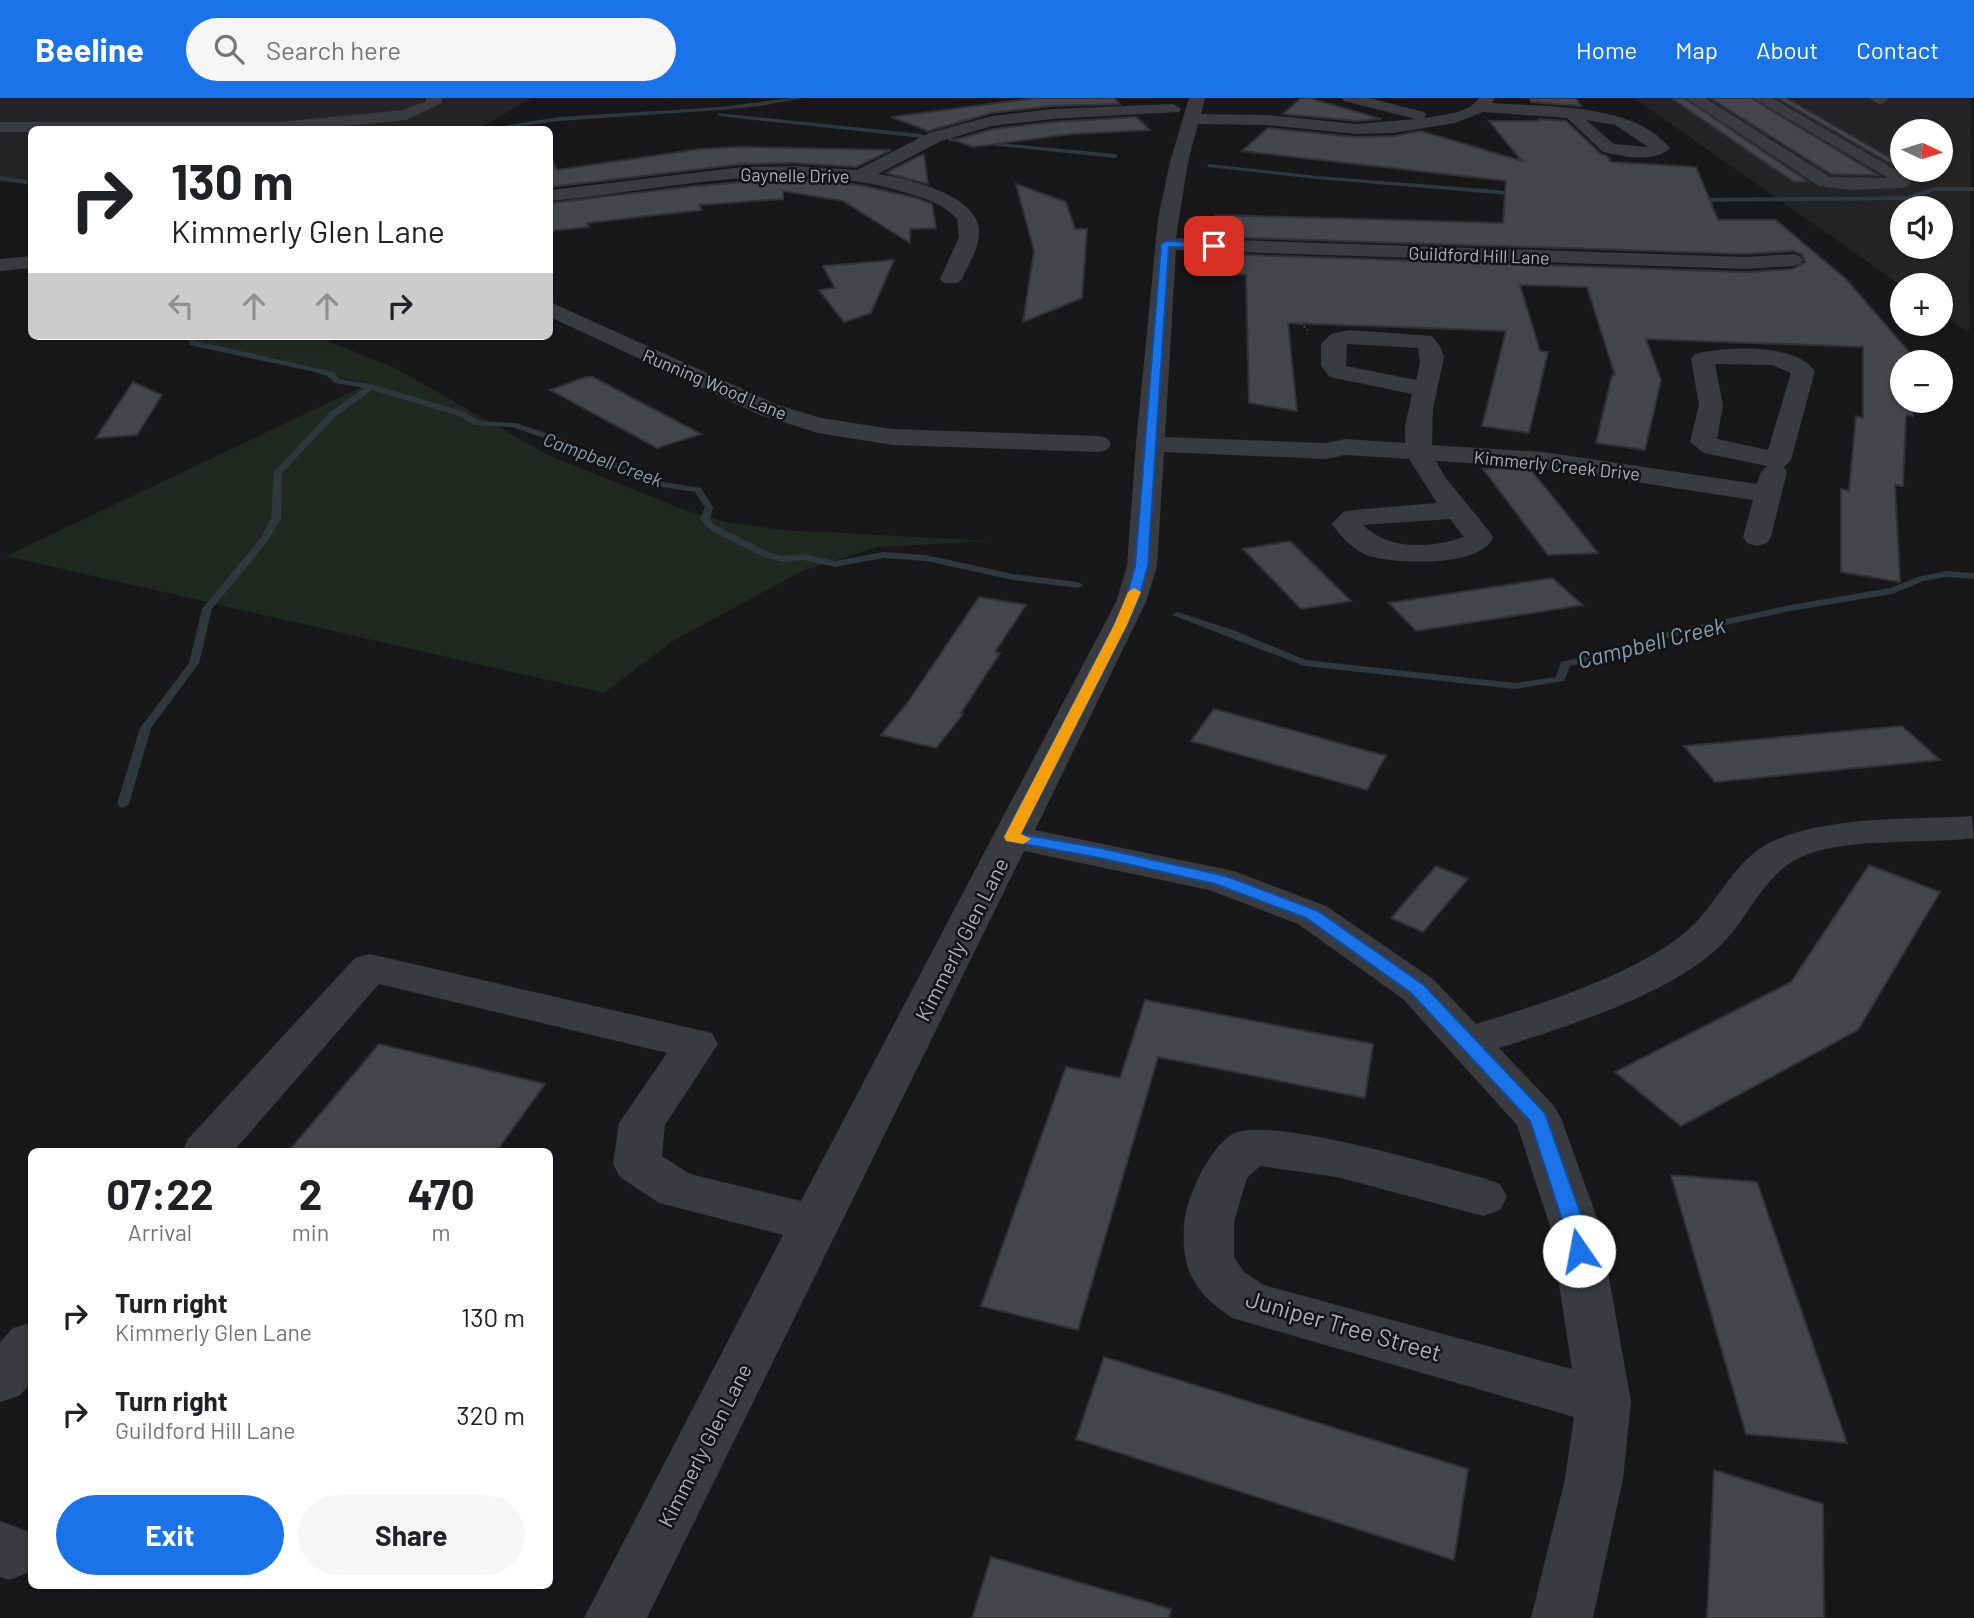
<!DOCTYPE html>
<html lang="en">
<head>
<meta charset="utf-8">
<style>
  :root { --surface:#fff; --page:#f6f6f6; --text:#202124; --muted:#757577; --accent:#1a73e8 }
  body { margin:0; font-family:Barlow,sans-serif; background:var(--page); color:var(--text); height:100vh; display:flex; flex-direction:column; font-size:26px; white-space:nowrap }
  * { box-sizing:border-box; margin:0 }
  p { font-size:23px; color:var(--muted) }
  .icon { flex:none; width:38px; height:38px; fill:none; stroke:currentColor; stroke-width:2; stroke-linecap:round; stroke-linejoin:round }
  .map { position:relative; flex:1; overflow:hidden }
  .sheet { position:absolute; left:28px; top:1050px; width:525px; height:441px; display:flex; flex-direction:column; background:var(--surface); border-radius:10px; box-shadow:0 2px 5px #0004 }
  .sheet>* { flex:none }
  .hud { position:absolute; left:28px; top:28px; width:525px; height:214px; border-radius:10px; box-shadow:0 2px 5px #0004; background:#fff; color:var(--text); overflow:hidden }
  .needle { width:46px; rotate:94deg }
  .buttons { position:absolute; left:1890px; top:21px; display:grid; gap:14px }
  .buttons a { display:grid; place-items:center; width:63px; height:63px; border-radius:50%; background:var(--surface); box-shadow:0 2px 5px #0004; font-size:35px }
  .pin { position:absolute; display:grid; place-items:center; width:60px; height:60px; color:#fff; margin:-30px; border-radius:14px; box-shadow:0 4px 10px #0006 }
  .me { position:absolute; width:77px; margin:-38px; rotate:348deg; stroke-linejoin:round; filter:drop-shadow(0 0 5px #0008) }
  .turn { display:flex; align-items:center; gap:24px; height:147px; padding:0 28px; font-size:32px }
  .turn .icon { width:91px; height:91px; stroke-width:2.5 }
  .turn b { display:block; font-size:49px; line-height:60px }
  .lanes { display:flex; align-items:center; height:66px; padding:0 28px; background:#0003; justify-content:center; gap:35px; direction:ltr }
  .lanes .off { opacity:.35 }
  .eta { display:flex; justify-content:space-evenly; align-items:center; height:119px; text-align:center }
  .eta b { font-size:42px; font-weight:700; line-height:49px }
  .primary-button { display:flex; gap:14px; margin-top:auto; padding:14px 28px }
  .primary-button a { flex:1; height:80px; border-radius:42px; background:var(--accent); color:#fff; font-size:28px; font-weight:700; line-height:80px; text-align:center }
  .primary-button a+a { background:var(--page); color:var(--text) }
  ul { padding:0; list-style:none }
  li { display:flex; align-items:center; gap:21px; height:98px; padding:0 28px }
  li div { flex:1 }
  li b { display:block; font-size:26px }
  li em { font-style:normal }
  header { display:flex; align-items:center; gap:42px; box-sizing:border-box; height:98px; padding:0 35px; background:var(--accent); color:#fff }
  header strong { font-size:33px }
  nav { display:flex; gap:38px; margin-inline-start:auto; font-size:24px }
  .search { width:490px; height:63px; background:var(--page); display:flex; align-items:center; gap:18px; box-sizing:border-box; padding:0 24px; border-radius:38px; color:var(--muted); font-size:26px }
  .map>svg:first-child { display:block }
</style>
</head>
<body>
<header>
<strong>Beeline</strong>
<div class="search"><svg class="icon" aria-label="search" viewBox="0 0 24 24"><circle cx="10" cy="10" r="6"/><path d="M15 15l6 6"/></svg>Search here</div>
<nav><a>Home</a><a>Map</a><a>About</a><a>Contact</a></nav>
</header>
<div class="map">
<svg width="1974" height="1520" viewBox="0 0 1974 1520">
  <rect width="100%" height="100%" fill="#18181a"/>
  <!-- built -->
  <g fill="#242427" fill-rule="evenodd">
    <polygon points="0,0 532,0 478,31 32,32 31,86 0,84"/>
    <path d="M1634 0H1971L1969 235 1941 215V187L1902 188ZM1902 33H1941V72H1902ZM1902 110H1941V149H1902Z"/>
  </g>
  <!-- green -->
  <polygon fill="#202821" points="196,238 316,238 395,270 548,357 684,412 730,425 784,432 990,443 877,449 802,473 673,543 604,595 6,458 368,286 199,245"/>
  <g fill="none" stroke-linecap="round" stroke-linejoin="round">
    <!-- stream -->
    <g fill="#2f383d" fill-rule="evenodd">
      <polygon points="791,0 803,0 761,8 721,12 559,23 492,32 477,32 559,19 721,9"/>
      <polygon points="717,15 922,36 925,38 922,40 719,18"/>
      <polygon points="947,40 1115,56 1118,58 1115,60 949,43"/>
      <polygon points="1209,66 1317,78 1497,92 1524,96 1521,98 1317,81 1207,69"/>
      <polygon points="0,78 32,83 32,87 0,82"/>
      <polygon points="1935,89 1974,89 1974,93 1935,93 1907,102 1693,104 1690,102 1693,100 1907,98"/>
      <polygon points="190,238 198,238 196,243 333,274 340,281 374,287 465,314 479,323 516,325 558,339 642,376 664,384 701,390 713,409 710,422 716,428 772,456 784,458 803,456 835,463 883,454 926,457 1013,476 1078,484 1083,487 1078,490 1013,482 926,463 883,460 835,469 803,462 784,464 766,460 710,432 700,422 705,409 695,394 662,389 636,380 552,343 512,329 474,327 459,318 372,292 335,319 282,375 281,421 267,444 212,511 199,565 151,630 129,706 123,710 119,708 117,706 140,630 189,565 202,511 260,441 271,421 274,374 329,315 364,290 335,285 327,278 315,274 189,247"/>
      <polygon points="1946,473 1974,475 1974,481 1946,479 1924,483 1892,496 1790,513 1666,540 1632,553 1570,568 1564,583 1515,591 1304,568 1172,517 1177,514 1233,532 1306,562 1515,585 1556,579 1561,564 1625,549 1663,535 1790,507 1890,490 1918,479"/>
    </g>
  </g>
  <!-- building -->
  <g fill="#45464a" stroke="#323236" stroke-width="2">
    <polygon points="1036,0 1114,0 1120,6 1052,8 992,15 928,33 891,19"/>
    <polygon points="1301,0 1309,0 1381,21 1356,23 1283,16"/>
    <polygon points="1529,0 1576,0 1581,8 1531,4"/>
    <polygon points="1671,0 1684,0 1807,83 1794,84"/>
    <polygon points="1710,0 1751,0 1878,77 1831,76"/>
    <polygon points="1777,0 1786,0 1902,67 1902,72 1912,72 1902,72"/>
    <polygon points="1136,19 1150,32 1072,36 973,49 954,42 993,31 1052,24"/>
    <polygon points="1538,21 1566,23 1601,56 1607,58 1611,64 1696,69 1718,122 1776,122 1846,181 1910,255 1911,264 1902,264 1902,303 1913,303 1913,318 1906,317 1903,388 1895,387 1900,484 1841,474 1841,391 1849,393 1856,318 1863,320 1863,249 1646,241 1661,282 1645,352 1596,345 1612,277 1615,277 1587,189 1520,187 1540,253 1548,254 1529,335 1482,328 1506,233 1288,225 1297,313 1249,305 1246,177 1218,176 1218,156 1746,174 1793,171 1805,164 1802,156 1793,153 1746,156 1217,139 1216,117 1503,125 1506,83 1242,53 1268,30 1356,39 1394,38 1421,33 1522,63 1489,23 1539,23"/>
    <polygon points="738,49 891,52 856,69 794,65 743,66 550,89 550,58 557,72 700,51"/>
    <polygon points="921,57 924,57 928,86 886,75"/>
    <polygon points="776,81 821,82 865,88 916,100 932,106 936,130 910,131 910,145 843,103 783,93 783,101 699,107 702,112 587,125 589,129 550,133 550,105 686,89"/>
    <polygon points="1016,86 1066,104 1075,131 1087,131 1082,200 1023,224 1034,153"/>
    <polygon points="894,162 871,215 844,224 819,192 835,190 823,168"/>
    <polygon points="586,279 593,279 701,336 657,350 550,292"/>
    <polygon points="133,284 162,297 137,337 96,340"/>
    <polygon points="1499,370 1531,372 1598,455 1548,457 1483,371"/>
    <polygon points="1290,443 1351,503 1301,511 1243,451"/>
    <polygon points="1552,480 1583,507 1416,533 1389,505"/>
    <polygon points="979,499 1026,507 995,554 1000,555 961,615 963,616 936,650 881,637 908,604"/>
    <polygon points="1214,611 1306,636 1386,658 1367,692 1191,643"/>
    <polygon points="1902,628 1940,662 1715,684 1684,648"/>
    <polygon points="1869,767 1940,794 1858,932 1681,1028 1615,974 1791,884"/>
    <polygon points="1436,768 1468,781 1423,834 1391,820"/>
    <polygon points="1145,902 1373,946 1365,1000 1158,959 1078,1232 981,1208 1066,969 1120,980"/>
    <polygon points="379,946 545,986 496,1054 288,1054"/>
    <polygon points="1671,1077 1757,1084 1847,1345 1746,1336"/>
    <polygon points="1104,1259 1468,1371 1454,1462 1076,1341"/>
    <polygon points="1714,1372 1823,1406 1824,1520 1707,1520"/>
    <polygon points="991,1459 1171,1511 1169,1520 972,1520"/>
  </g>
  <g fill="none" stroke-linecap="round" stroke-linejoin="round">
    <!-- path -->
    <polyline stroke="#3f4246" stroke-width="2.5" stroke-dasharray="2 2.5" stroke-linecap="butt" points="1297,222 1308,232"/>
    <!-- minor -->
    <g fill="#393b3f" fill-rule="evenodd">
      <polygon points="426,0 442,0 442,5 406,22 306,32 32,32 32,34 0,34 0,24 280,24 403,12 426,3"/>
      <path d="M1189 0H1205L1201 16 1268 17 1356 26 1416 21 1344 3 1342 0H1369L1424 14 1426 17 1424 20C1441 17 1469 16 1479 0H1495L1492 5C1545 9 1633 4 1670 50 1654 66 1622 58 1603 54L1567 20 1483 14 1455 25 1394 35 1356 36 1268 27 1198 26 1188 64 1176 140 1746 159 1793 156 1800 158 1803 162 1800 166 1793 168 1746 171 1176 152 1165 339 1326 345 1345 341 1405 345V328L1412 296 1330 279 1321 268V246L1331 236 1349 232 1432 238 1440 248 1444 259 1433 311 1432 347 1544 354 1757 386 1761 374 1767 368 1704 355 1690 344 1699 307 1691 261 1695 256C1725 249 1795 244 1815 273L1791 362 1784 369 1787 374 1771 439 1767 445 1757 448 1747 445 1743 439 1753 402 1544 370 1436 363 1445 379 1489 433 1493 439C1483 470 1390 467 1364 456 1351 449 1340 438 1332 426L1343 414 1353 412 1437 405 1409 361 1345 357 1326 361 1164 354 1157 468 1146 504 1035 732 1234 773 1326 808 1433 881 1476 926C1541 906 1638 876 1689 831 1718 805 1735 760 1773 743 1833 717 1908 722 1972 718L1974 740C1922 747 1846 738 1799 760 1762 778 1747 824 1717 851 1665 898 1566 929 1499 950L1554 1008 1561 1020 1600 1128 1631 1304 1623 1381 1593 1520H1531L1565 1381 1574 1319 1232 1220C1195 1195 1181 1173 1184 1127 1186 1100 1209 1049 1233 1036 1269 1017 1438 1068 1483 1080L1500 1086 1507 1099 1500 1112 1483 1118 1337 1079 1260 1068 1247 1080 1234 1124V1159L1244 1174 1264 1187 1572 1271 1550 1128 1517 1027 1403 901 1298 826 1209 792 1024 753 647 1520H584L783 1137 659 1105 620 1079 613 1066 619 1025 667 955 379 886 233 1054H182L188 1041 355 860 370 856 712 935 718 946 665 1027 662 1058 690 1076 801 1103 1116 504 1127 468 1136 346 1158 121 1170 64ZM1586 22 1615 27 1648 49 1614 46ZM1347 246 1418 250 1420 265 1416 282 1346 268ZM1715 266 1772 267 1791 275 1768 352 1717 341 1723 307ZM1450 421 1464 439C1431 450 1389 453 1363 427Z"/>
      <polygon points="1686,0 1705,0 1830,79 1888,80 1753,0 1772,0 1913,82 1906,89 1900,90 1851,92 1819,88"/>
      <polygon points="1869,0 1886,0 1888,2 1880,7"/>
      <path d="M1173 6 1181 11 1179 14 1052 21 992 28 941 43 878 76C906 80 981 97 979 135 979 151 968 167 962 181L958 185H944L940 181 959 139 957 121C944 107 928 101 910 96 793 58 669 92 550 103V92L743 69 794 68 857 72 929 35 992 18 1052 11Z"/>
      <polygon points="32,158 32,170 0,173 0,161"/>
      <polygon points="550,204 778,307 821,320 892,331 1098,338 1107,340 1111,346 1107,352 1098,354 892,347 818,335 760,317 550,219"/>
      <polygon points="32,1224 32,1284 19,1298 0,1304 0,1244 13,1230"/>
      <polygon points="0,1423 30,1434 32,1438 30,1474 9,1482 0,1479"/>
    </g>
  </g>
  <!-- route -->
  <polygon fill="#1a73e8" stroke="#114b97" stroke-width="2" points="1166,143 1214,145 1218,148 1214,150 1169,149 1148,468 1138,504 1127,527 1021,736 1100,750 1226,778 1318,813 1424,887 1545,1015 1585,1128 1589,1153 1586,1159 1579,1161 1571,1159 1564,1128 1530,1023 1411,895 1306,820 1215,786 1100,760 1012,744 1004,739 1114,527 1125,504 1135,468 1161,146"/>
  <!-- slow -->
  <polygon fill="#f59e0b" points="1134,490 1141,494 1127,527 1021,736 1031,741 1023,746 1006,743 1004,739 1114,527 1128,494"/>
  <g text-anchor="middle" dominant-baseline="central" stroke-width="5" stroke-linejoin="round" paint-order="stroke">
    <!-- far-street labels -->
    <g font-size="18" fill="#abb0b9" stroke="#131315">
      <text transform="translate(795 77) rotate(1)">Gaynelle Drive</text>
      <text transform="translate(1479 157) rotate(2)">Guildford Hill Lane</text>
      <text transform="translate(715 286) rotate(23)">Running Wood Lane</text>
      <text transform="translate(1557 367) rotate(6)">Kimmerly Creek Drive</text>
    </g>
    <!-- far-water labels -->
    <g font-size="19" font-style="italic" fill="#859fb1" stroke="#131315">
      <text transform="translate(603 361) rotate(20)">Campbell Creek</text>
    </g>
    <!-- street labels -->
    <g font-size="21" fill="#abb0b9" stroke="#131315">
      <text transform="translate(961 841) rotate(-63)">Kimmerly Glen Lane</text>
      <text transform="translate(704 1347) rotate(-63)">Kimmerly Glen Lane</text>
    </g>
    <!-- water labels -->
    <g font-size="23" font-style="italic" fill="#859fb1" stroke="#131315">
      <text transform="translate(1651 544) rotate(-14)">Campbell Creek</text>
    </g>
    <!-- near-street labels -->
    <g font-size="24" fill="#abb0b9" stroke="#131315">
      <text transform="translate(1344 1227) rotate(16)">Juniper Tree Street</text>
    </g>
  </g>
</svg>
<div class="buttons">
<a><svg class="needle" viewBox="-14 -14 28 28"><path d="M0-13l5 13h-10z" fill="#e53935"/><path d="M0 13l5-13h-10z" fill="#757577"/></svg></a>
<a><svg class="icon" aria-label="sound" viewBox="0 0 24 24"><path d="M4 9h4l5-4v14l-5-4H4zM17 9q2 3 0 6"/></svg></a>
<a>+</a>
<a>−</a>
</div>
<div class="pin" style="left:1214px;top:148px;background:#d93025"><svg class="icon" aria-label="arrive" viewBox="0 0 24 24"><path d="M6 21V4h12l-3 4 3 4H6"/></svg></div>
<svg class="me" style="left:1579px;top:1153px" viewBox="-20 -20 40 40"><circle r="19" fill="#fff"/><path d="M0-13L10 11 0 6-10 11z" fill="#1a73e8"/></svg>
<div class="hud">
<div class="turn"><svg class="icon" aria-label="right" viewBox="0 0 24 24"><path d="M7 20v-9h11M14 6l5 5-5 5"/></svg><div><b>130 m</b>Kimmerly Glen Lane</div></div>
<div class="lanes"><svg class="icon off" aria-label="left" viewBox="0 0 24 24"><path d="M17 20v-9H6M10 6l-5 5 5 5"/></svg><svg class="icon off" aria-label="ahead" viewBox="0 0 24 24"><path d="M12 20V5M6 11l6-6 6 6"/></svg><svg class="icon off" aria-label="ahead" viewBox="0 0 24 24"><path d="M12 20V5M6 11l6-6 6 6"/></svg><svg class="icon" aria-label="right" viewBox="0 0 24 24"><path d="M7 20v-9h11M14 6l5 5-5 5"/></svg></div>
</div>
<section class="sheet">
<div class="eta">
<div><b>07:22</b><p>Arrival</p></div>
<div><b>2</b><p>min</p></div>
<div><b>470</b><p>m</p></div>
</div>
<ul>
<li><svg class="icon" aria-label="right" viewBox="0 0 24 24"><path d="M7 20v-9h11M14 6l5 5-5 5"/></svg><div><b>Turn right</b><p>Kimmerly Glen Lane</p></div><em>130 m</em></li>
<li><svg class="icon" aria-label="right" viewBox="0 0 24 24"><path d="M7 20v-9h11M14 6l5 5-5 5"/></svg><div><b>Turn right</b><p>Guildford Hill Lane</p></div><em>320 m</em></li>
</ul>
<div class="primary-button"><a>Exit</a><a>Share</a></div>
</section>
</div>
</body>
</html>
